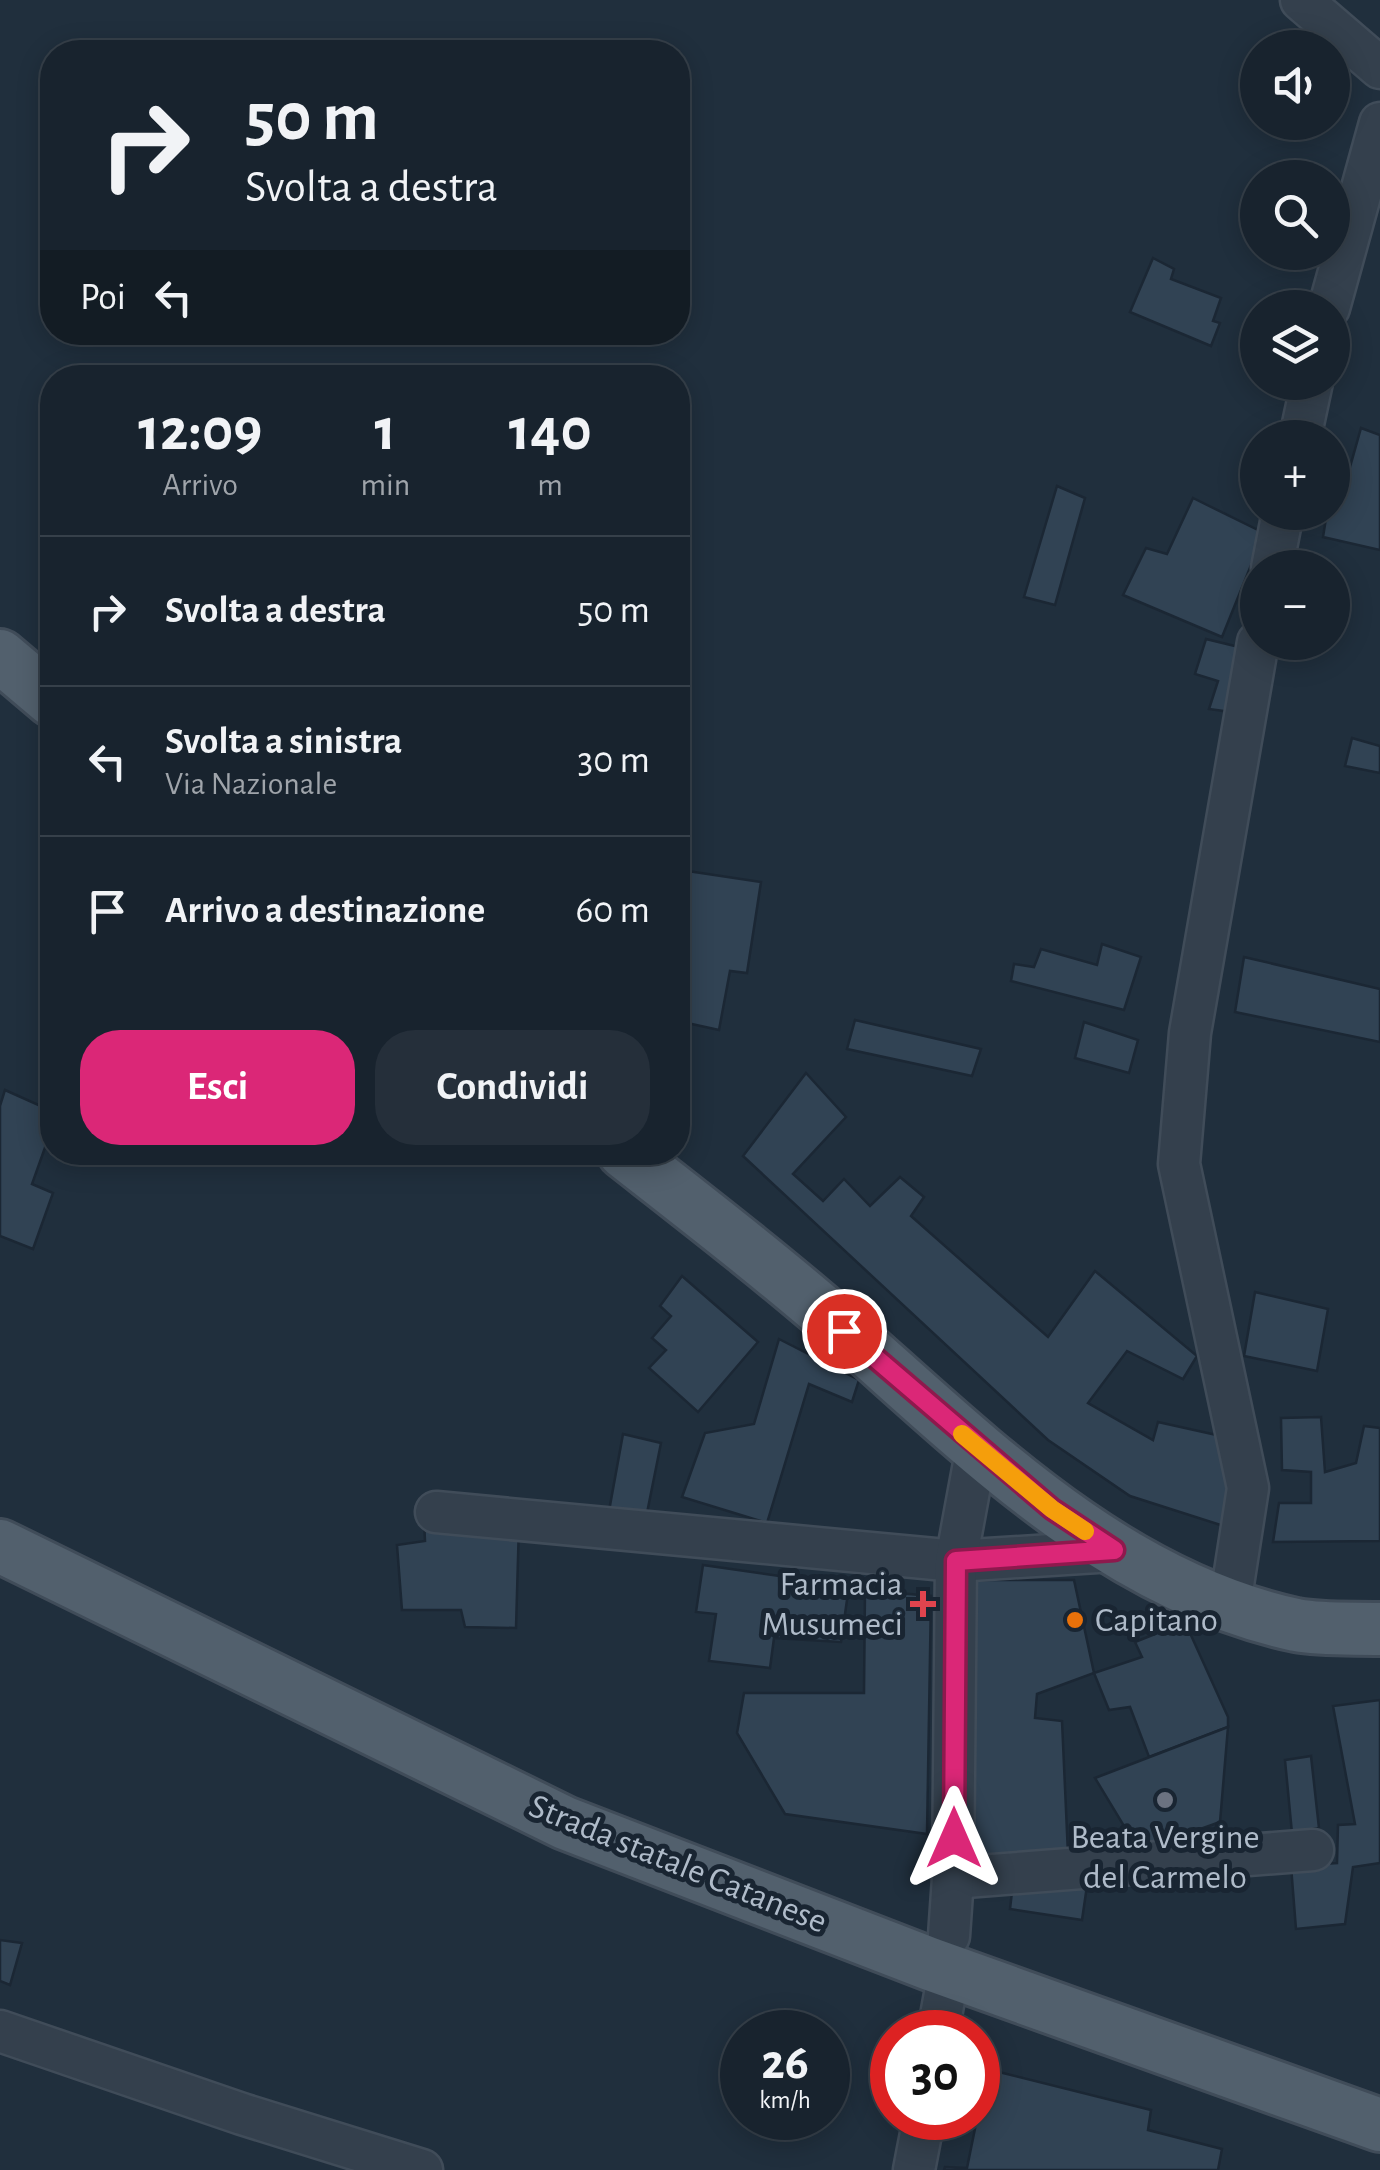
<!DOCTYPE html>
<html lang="it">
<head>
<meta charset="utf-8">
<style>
  :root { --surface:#18232e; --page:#252f3a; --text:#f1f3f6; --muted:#9fa4aa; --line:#36404a; --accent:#db2777 }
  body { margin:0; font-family:"Alegreya Sans",sans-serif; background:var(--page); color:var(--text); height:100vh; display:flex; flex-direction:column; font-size:38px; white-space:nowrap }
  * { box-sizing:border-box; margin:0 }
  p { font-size:32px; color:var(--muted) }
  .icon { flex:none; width:55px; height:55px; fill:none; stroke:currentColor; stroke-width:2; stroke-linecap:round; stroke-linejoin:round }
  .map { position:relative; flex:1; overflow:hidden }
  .side { position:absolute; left:40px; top:365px; width:650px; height:800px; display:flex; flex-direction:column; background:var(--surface); border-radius:40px; box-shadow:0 5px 25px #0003,0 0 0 2px var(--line) }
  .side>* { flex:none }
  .guide { position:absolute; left:40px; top:40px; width:650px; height:305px; border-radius:40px; box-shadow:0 5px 25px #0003,0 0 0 2px var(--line); background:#18232e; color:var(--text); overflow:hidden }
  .controls { position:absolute; left:1240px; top:30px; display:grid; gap:20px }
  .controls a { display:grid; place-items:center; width:110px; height:110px; border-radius:50%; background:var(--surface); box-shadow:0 5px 25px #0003,0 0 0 2px var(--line); font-size:50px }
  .speed { position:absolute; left:720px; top:2010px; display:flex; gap:20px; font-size:50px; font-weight:700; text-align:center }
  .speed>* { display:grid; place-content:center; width:130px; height:130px; border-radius:50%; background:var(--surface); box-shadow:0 5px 25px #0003,0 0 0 2px var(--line); line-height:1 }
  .speed small { font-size:25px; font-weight:400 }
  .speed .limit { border:15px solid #d22; background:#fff; color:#111 }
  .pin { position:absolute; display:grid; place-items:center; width:85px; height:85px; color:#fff; margin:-42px; border:5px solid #fff; border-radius:50%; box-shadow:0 2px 10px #0007 }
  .me { position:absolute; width:110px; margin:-55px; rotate:0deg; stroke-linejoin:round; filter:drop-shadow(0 0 8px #0008) }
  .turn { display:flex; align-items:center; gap:35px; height:210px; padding:0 40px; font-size:45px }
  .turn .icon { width:130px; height:130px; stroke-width:2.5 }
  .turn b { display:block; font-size:70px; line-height:85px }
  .then { display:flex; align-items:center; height:95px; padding:0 40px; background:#0003; gap:20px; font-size:38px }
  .eta { display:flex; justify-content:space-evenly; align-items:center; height:170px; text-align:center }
  .eta b { font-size:60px; font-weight:700; line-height:70px }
  .action { display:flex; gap:20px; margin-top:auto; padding:20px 40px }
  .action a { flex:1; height:115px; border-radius:40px; background:var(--accent); color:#fff; font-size:40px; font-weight:700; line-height:115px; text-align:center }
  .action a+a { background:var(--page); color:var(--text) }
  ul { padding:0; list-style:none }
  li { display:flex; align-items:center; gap:30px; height:150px; padding:0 40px; border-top:2px solid var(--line) }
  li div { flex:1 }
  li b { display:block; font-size:38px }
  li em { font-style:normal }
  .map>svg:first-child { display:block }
</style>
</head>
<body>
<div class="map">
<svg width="1380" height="2170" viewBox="0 0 1380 2170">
  <rect width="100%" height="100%" fill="#202f3d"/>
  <!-- building -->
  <g fill="#314354" stroke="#1b2734" stroke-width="2.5">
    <polygon points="1153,258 1174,269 1171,279 1221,298 1213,321 1220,323 1211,346 1130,312"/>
    <polygon points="1361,428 1380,435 1380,550 1323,537 1327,512 1332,512 1332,505 1339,506"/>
    <polygon points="1057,486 1085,498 1055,605 1024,597"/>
    <polygon points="1193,498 1264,533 1222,637 1123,595 1146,548 1167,554"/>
    <polygon points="1206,639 1243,648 1231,712 1209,709 1218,681 1195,674"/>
    <polygon points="1352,738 1380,746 1380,773 1345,766"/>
    <polygon points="681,870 761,882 747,973 730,971 719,1030 678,1021 678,893"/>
    <polygon points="1102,944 1141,957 1124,1010 1011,981 1014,964 1034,967 1041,949 1097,965"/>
    <polygon points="1244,957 1380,989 1380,1042 1235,1012"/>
    <polygon points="855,1020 981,1049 972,1076 847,1049"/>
    <polygon points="1084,1022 1138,1040 1129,1073 1075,1058"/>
    <polygon points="806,1073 846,1117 793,1174 823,1201 844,1179 870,1206 900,1177 924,1197 911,1216 1048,1337 1095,1271 1197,1356 1183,1379 1127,1351 1088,1403 1153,1440 1158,1422 1230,1438 1230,1528 1130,1496 1048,1440 743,1156"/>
    <polygon points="5,1090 52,1111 52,1128 32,1184 53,1193 33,1249 0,1236 0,1106"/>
    <polygon points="682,1276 758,1342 698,1412 649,1368 666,1350 652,1338 671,1316 660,1306"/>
    <polygon points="1255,1292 1328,1309 1317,1371 1244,1356"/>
    <polygon points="779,1339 859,1380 852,1402 809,1384 767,1523 682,1497 705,1433 754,1424"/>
    <polygon points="1321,1417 1325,1472 1356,1463 1364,1426 1380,1428 1380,1541 1273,1542 1279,1503 1311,1503 1311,1472 1282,1470 1281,1418"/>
    <polygon points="623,1434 661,1443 646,1518 609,1511"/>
    <polygon points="424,1519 519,1524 516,1628 465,1627 461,1610 402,1610 397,1545 425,1541"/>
    <polygon points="703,1565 849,1586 841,1642 774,1638 770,1668 709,1661 716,1614 696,1612"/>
    <polygon points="970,1580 1074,1580 1094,1673 1037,1694 1035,1718 1062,1721 1068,1854 970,1857"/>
    <polygon points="865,1590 931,1596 927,1834 785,1814 737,1733 744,1693 864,1693"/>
    <polygon points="1185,1622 1228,1717 1228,1727 1149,1757 1130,1707 1109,1710 1094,1673 1142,1657 1135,1642"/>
    <polygon points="1380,1700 1380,1863 1353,1867 1345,1924 1296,1929 1291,1866 1337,1863 1338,1825 1355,1824 1333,1706"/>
    <polygon points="1228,1727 1220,1822 1139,1851 1095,1778"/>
    <polygon points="1311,1756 1319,1828 1292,1833 1285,1760"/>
    <polygon points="1088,1879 1082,1920 1010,1909 1013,1883"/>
    <polygon points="0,1940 22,1943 10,1985 0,1981"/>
    <polygon points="999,2072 1151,2110 1148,2130 1222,2149 1218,2170 944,2170 945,2167 967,2168 980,2104 991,2105"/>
  </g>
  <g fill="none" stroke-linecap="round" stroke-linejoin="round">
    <!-- minor casing -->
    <g stroke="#404c59" stroke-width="45">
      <g id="minor">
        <polyline points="1301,0 1380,68"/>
        <polyline points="1329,308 1380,123"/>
        <polyline points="1300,438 1312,382"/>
        <polyline points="1272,568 1283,512"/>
        <polyline points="436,1512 956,1561 1113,1551"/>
        <polyline points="1230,1604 1248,1488 1179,1164 1190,1033 1258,642"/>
        <polyline points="953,1878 1313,1850"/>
        <polyline points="949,1936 953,1878 956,1561 977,1447"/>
        <polyline points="0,2031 242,2114 422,2170"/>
        <polyline points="938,2032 945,1994"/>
        <polyline points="914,2170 924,2118"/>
      </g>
    </g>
    <!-- major casing -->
    <g stroke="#404c59" stroke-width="58">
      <g id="major">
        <polyline points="0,656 52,700"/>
        <path d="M624 1152C698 1210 772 1267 843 1329 978 1448 1114 1586 1296 1625 1323 1630 1353 1628 1380 1629"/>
        <polyline points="0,1546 565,1823 930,1964 1380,2125"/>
      </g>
    </g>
    <!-- minor -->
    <use href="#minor" stroke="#34404d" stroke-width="40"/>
    <!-- major -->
    <use href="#major" stroke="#52606d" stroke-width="52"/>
  </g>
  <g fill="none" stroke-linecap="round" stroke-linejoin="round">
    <!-- route casing -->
    <g stroke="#8e194d" stroke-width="25">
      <polyline id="route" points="844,1331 1052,1509 1114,1550 956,1561 954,1838"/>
    </g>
    <!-- route -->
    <use href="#route" stroke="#db2777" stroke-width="18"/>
    <!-- slow -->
    <polyline stroke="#f59e0b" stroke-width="18" points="962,1434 1052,1509 1085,1531"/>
  </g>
  <!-- markers -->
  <path fill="#e0444e" stroke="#192532" stroke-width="4" d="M918 1589h10v10h10v10h-10v10h-10v-10h-10v-10h10z"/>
  <circle fill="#e8710a" stroke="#192532" stroke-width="4" cx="1075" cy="1620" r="10"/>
  <circle fill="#6b7280" stroke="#192532" stroke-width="4" cx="1165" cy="1800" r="10"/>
  <g text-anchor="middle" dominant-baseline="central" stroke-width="10" stroke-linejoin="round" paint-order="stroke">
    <!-- poi labels -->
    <g font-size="35" fill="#afbbc9" stroke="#192532" text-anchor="end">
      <text x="903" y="1584">Farmacia<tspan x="903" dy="40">Musumeci</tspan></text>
      <text x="1095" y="1620" text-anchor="start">Capitano</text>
      <text x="1165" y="1837" text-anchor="middle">Beata Vergine<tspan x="1165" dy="40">del Carmelo</tspan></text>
    </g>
    <!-- street labels -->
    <g font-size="35" fill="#afbbc9" stroke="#192532">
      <text transform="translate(678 1864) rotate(22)">Strada statale Catanese</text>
    </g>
  </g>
</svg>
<div class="controls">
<a><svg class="icon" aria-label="sound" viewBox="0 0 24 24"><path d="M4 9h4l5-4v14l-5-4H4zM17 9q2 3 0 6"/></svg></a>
<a><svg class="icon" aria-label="search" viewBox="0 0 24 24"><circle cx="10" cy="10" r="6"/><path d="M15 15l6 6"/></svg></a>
<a><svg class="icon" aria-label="layers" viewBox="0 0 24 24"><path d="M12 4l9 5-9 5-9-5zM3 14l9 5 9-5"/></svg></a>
<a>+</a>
<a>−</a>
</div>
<div class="speed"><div>26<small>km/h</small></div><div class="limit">30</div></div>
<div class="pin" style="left:844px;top:1331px;background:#d93025"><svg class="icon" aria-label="arrive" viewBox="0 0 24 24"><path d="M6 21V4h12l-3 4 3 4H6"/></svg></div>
<svg class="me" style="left:954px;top:1838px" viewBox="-20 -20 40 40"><path d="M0-17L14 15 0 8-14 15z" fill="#db2777" stroke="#fff" stroke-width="4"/></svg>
<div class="guide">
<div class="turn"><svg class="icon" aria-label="right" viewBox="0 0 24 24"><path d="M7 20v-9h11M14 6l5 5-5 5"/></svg><div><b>50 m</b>Svolta a destra</div></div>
<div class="then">Poi<svg class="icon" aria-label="left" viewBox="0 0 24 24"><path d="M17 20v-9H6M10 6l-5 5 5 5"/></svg></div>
</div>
<section class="side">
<div class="eta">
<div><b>12:09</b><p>Arrivo</p></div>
<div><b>1</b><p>min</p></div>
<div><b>140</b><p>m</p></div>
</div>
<ul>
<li><svg class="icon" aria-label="right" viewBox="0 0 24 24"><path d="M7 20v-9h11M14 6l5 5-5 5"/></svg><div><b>Svolta a destra</b></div><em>50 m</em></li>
<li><svg class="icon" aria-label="left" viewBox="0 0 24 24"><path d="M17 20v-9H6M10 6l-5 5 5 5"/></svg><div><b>Svolta a sinistra</b><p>Via Nazionale</p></div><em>30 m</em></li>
<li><svg class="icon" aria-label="arrive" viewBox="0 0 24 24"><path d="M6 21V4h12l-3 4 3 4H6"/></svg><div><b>Arrivo a destinazione</b></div><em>60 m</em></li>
</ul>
<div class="action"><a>Esci</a><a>Condividi</a></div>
</section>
</div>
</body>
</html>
